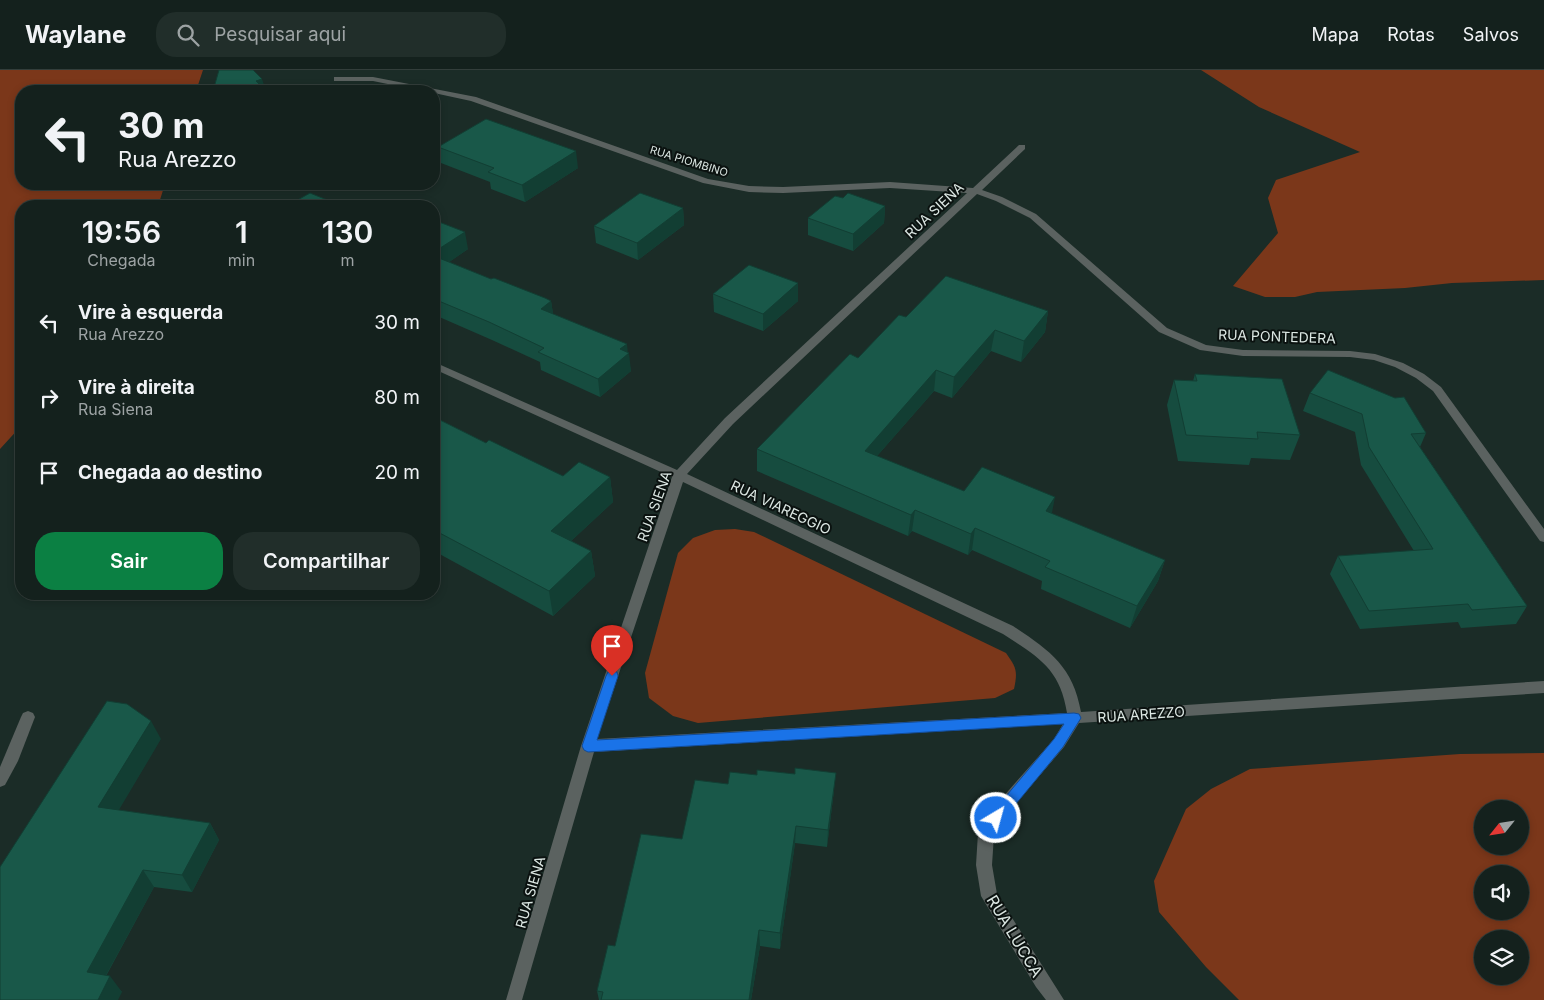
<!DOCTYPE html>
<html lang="pt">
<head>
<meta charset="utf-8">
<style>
  :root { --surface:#14211d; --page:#212e2a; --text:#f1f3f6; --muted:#9da3a4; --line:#333e3b; --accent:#0b8043 }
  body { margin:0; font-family:Inter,sans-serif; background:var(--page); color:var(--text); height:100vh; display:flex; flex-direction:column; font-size:19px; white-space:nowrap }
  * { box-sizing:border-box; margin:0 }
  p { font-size:16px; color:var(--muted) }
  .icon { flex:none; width:28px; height:28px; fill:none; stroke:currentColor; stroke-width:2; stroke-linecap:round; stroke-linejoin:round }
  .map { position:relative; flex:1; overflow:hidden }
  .drawer { position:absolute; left:15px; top:130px; width:425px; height:400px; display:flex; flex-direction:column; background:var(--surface); border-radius:20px; box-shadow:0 2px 8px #0003,0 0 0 1px var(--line) }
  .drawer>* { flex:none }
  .top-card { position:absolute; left:15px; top:15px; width:425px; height:105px; border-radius:20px; box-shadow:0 2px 8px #0003,0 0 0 1px var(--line); background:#14211d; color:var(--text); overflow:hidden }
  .needle { width:32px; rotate:240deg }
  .fabs { position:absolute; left:1474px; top:730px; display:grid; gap:10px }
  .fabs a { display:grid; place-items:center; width:55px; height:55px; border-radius:50%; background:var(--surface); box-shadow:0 2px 8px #0003,0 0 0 1px var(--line); font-size:25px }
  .pin { position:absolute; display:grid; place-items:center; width:42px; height:42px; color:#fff; margin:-51px -21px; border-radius:50% 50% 50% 0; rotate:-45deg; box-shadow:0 0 5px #0007 }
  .pin .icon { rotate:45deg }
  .me { position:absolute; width:55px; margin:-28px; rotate:37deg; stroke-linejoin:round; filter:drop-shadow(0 0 4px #0008) }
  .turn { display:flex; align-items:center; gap:18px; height:105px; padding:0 20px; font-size:22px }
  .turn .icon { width:65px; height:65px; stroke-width:2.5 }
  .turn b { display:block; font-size:35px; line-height:42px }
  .eta { display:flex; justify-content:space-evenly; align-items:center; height:85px; text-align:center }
  .eta b { font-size:30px; font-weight:600; line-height:35px }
  .button { display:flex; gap:10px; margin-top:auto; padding:10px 20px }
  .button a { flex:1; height:58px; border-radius:20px; background:var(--accent); color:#fff; font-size:20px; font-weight:600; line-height:58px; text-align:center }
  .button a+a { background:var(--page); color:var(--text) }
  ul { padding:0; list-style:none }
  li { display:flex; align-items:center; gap:15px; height:75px; padding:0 20px }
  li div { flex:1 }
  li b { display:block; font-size:19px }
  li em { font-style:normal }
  header { display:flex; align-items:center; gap:30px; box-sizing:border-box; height:70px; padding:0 25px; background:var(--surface); border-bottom:1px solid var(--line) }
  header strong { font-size:24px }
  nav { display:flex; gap:28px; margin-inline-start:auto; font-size:18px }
  .search { width:350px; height:45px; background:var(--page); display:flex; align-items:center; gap:12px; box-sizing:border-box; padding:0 18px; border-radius:20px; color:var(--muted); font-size:19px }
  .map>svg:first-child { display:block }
</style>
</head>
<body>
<header>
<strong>Waylane</strong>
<div class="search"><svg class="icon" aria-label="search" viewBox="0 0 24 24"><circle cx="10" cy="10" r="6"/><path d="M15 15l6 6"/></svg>Pesquisar aqui</div>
<nav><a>Mapa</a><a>Rotas</a><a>Salvos</a></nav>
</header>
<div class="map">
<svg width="1544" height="930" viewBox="0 0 1544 930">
  <rect width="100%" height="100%" fill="#1b2c27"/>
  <!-- green -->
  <g fill="#7b371a" fill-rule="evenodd">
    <polygon points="0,0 203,0 196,21 21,21 21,114 165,114 158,136 21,136 21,356 0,379"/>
    <polygon points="1201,0 1544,0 1544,210 1452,213 1405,218 1317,222 1295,227 1265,227 1233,216 1278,163 1268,128 1276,110 1360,82 1259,37"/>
    <path d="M735 459 754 462 1006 583C1016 597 1018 601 1014 619L995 628 698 653 673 646 649 628 645 603 678 483 693 468 715 460Z"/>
    <path d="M1544 683V930H1239L1206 897 1159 842 1154 811 1186 739 1211 719 1250 699 1460 684ZM1482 739H1520V776H1482ZM1482 804H1520V841H1482ZM1482 869H1520V906H1482Z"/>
  </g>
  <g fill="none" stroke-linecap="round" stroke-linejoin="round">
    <!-- minor -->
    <g fill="#5b6260" fill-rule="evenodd">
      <path d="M334 7H373L476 27 708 109 749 116 783 117 890 112 973 118 1019 75H1025V79L982 120 1002 127 1036 144 1167 258 1206 275 1243 280 1350 281 1375 284 1403 293 1424 304 1441 317 1544 459V472L1540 471 1433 321 1416 308 1395 297 1374 290 1350 287 1243 286 1200 280 1159 262 1030 148 996 131 977 124 733 354 687 404 1013 556C1049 580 1073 596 1081 642L1544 611V623L1079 653 1064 677 1012 738 994 765 992 795 997 824 1064 930H1046L1036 917 981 826 976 795 978 763 981 758 1002 728 1054 669 1063 654 594 682 522 930H506L581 676 672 407 434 299V292L677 400 725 348 967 123 890 118 783 123 749 122 703 113 471 31 434 23V21H422L373 11H334ZM683 412 1003 564C1038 587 1060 598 1067 643L597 669Z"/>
      <polygon points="28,641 33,643 35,647 18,691 5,715 0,717 0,697 21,647 23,643"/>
    </g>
  </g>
  <!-- wall -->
  <g fill="#164c3f">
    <polygon points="438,77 578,98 525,132 491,119 490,112 441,93"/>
    <polygon points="843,128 885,136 884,153 853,181 808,165 808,148"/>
    <polygon points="683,138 684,155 638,190 596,173 594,156"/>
    <polygon points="434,150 468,179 449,192 491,209 551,231 553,244 627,283 631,301 600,327 541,300 540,292 492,270 437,246 434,248"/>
    <polygon points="713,224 798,231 763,261 714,242"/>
    <polygon points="1048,241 1045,262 1021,292 991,281 952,328 934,321 877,386 964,421 1052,444 1165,490 1158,511 1130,558 1041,519 1042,511 972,480 968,485 912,461 908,466 757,401 757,379 858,288 906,247"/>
    <polygon points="1195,304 1300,365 1290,390 1251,388 1249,395 1178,391 1167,335 1174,310 1193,311"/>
    <polygon points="1310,323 1426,363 1420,377 1527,536 1516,554 1461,558 1458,552 1360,559 1330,504 1338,486 1414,481 1361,395 1355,362 1303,341"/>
    <polygon points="434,347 486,373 563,406 610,407 613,432 571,471 591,481 595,506 553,546 434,481"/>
    <polygon points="161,669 118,740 210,753 219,770 192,822 154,817 106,906 122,922 0,930"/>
    <polygon points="728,714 834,720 827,777 795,773 780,879 760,876 751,930 599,930 597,921 615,876 682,769"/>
  </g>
  <!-- shaded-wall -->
  <g fill="#123e33">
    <polygon points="262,9 266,21 257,21 256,11"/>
    <polygon points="576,81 578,98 525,132 522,115"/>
    <polygon points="885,136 884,153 853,181 853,164"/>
    <polygon points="683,138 684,155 638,190 637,173"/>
    <polygon points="465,162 468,179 435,202 434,198 434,182"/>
    <polygon points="798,213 798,231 763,261 763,244"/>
    <polygon points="551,231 554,249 541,239"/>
    <polygon points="434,233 437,246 434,248"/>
    <polygon points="1048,241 1045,262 1021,292 1024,271"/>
    <polygon points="995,260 991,281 952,328 954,307"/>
    <polygon points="627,274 628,285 629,283 631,301 600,327 598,309 620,279"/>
    <polygon points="936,300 934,321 863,402 865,381"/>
    <polygon points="610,407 613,432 555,486 551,461"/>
    <polygon points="1055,427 1051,448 1046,441"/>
    <polygon points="915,440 912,461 908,466 911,445"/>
    <polygon points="975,458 972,480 968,485 971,464"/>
    <polygon points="591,481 595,506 553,546 549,521"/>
    <polygon points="1165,490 1158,511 1130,558 1137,536"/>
    <polygon points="151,651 161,669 110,755 98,737"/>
    <polygon points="836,703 834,720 827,777 828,760"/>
    <polygon points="210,753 219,770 192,822 182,805"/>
    <polygon points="796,756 795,773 780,879 780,863"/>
    <polygon points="143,800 154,817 99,918 87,902"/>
    <polygon points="759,860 760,876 751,930 749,930"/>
    <polygon points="110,906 122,922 118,930 98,930"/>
  </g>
  <!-- building -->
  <g fill="#195849" stroke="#123e33">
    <polygon points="219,0 253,0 262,9 256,11 262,17 256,18 258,21 213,21"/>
    <polygon points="486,49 576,81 522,115 488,102 494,98 438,77"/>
    <polygon points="310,123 342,136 287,136"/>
    <polygon points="640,123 683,138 637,173 594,156"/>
    <polygon points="848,123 885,136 853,164 808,148 835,126 843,128"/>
    <polygon points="389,132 400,136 382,136"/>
    <polygon points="434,150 465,162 434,182"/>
    <polygon points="434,186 491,209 494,208 545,228 551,231 541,239 627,274 620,279 629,283 598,309 538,282 544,278 489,252 434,229"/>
    <polygon points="749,195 798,213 763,244 713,224"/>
    <polygon points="946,206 1048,241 1024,271 995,260 954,307 936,300 865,381 964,421 982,397 1055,427 1046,441 1165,490 1137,536 1045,497 1050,491 975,458 971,464 915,440 911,445 757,379 850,284 858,288 899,245 906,247"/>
    <polygon points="1328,300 1395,328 1404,327 1426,363 1411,364 1527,536 1472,540 1468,534 1369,541 1338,486 1433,479 1369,377 1362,344 1310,323"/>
    <polygon points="1195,304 1282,309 1300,365 1257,362 1258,369 1186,365 1174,310 1197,311"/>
    <polygon points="434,347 486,373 489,370 563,406 579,392 610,407 551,461 591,481 549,521 434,460"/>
    <polygon points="107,631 127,634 151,651 98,737 210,753 182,805 143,800 87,902 110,906 98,930 0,930 0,797"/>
    <polygon points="795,698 836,703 828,760 796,756 780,863 759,860 749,930 601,930 603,922 597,921 608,875 615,876 641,764 682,769 695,710 728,714 730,702 757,705 757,700 795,704"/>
  </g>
  <!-- route -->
  <polygon fill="#1a73e8" stroke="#114b97" points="612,601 617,602 618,606 597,670 1074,643 1079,644 1081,648 1063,677 1001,752 996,754 991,752 989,748 991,744 1054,669 1064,654 588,682 584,680 582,676 606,606 608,602"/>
  <g text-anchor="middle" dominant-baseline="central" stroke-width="4" stroke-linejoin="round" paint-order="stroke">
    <!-- far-street labels -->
    <g font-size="11" fill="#dce7e3" stroke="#0b1210">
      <text transform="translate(689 91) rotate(17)">RUA PIOMBINO</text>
    </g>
    <!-- street labels -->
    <g font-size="14" fill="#dce7e3" stroke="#0b1210">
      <text transform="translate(934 140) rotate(-43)">RUA SIENA</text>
      <text transform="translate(1277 266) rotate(2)">RUA PONTEDERA</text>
      <text transform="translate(654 436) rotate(-70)">RUA SIENA</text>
      <text transform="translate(781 437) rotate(25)">RUA VIAREGGIO</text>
      <text transform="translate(1141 644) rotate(-4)">RUA AREZZO</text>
      <text transform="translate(530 822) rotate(-74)">RUA SIENA</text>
    </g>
    <!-- near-street labels -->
    <g font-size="16" fill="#dce7e3" stroke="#0b1210">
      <text transform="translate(1015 866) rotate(59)">RUA LUCCA</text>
    </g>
  </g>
</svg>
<div class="fabs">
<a><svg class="needle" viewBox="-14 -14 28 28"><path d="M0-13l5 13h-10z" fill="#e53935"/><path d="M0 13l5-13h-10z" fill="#9da3a4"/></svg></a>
<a><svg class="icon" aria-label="sound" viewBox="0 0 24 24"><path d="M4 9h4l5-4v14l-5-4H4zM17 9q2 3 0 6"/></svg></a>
<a><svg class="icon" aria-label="layers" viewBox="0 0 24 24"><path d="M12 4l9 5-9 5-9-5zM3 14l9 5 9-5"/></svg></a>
</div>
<div class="pin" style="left:612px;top:606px;background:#d93025"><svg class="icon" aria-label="arrive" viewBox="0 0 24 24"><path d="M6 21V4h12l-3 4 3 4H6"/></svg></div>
<svg class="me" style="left:996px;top:748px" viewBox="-20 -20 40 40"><circle r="17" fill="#1a73e8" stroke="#fff" stroke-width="3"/><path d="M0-11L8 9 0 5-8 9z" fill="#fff"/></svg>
<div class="top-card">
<div class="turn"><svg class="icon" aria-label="left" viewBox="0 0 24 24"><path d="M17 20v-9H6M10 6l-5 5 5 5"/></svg><div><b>30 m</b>Rua Arezzo</div></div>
</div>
<section class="drawer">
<div class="eta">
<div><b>19:56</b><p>Chegada</p></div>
<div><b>1</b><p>min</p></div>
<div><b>130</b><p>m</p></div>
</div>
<ul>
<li><svg class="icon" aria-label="left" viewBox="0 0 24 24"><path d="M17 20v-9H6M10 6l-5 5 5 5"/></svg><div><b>Vire à esquerda</b><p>Rua Arezzo</p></div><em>30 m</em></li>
<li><svg class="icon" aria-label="right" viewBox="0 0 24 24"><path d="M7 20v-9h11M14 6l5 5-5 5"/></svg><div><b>Vire à direita</b><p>Rua Siena</p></div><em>80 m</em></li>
<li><svg class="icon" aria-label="arrive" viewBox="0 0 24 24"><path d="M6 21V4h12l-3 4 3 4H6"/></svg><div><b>Chegada ao destino</b></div><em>20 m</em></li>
</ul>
<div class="button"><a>Sair</a><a>Compartilhar</a></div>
</section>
</div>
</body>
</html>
